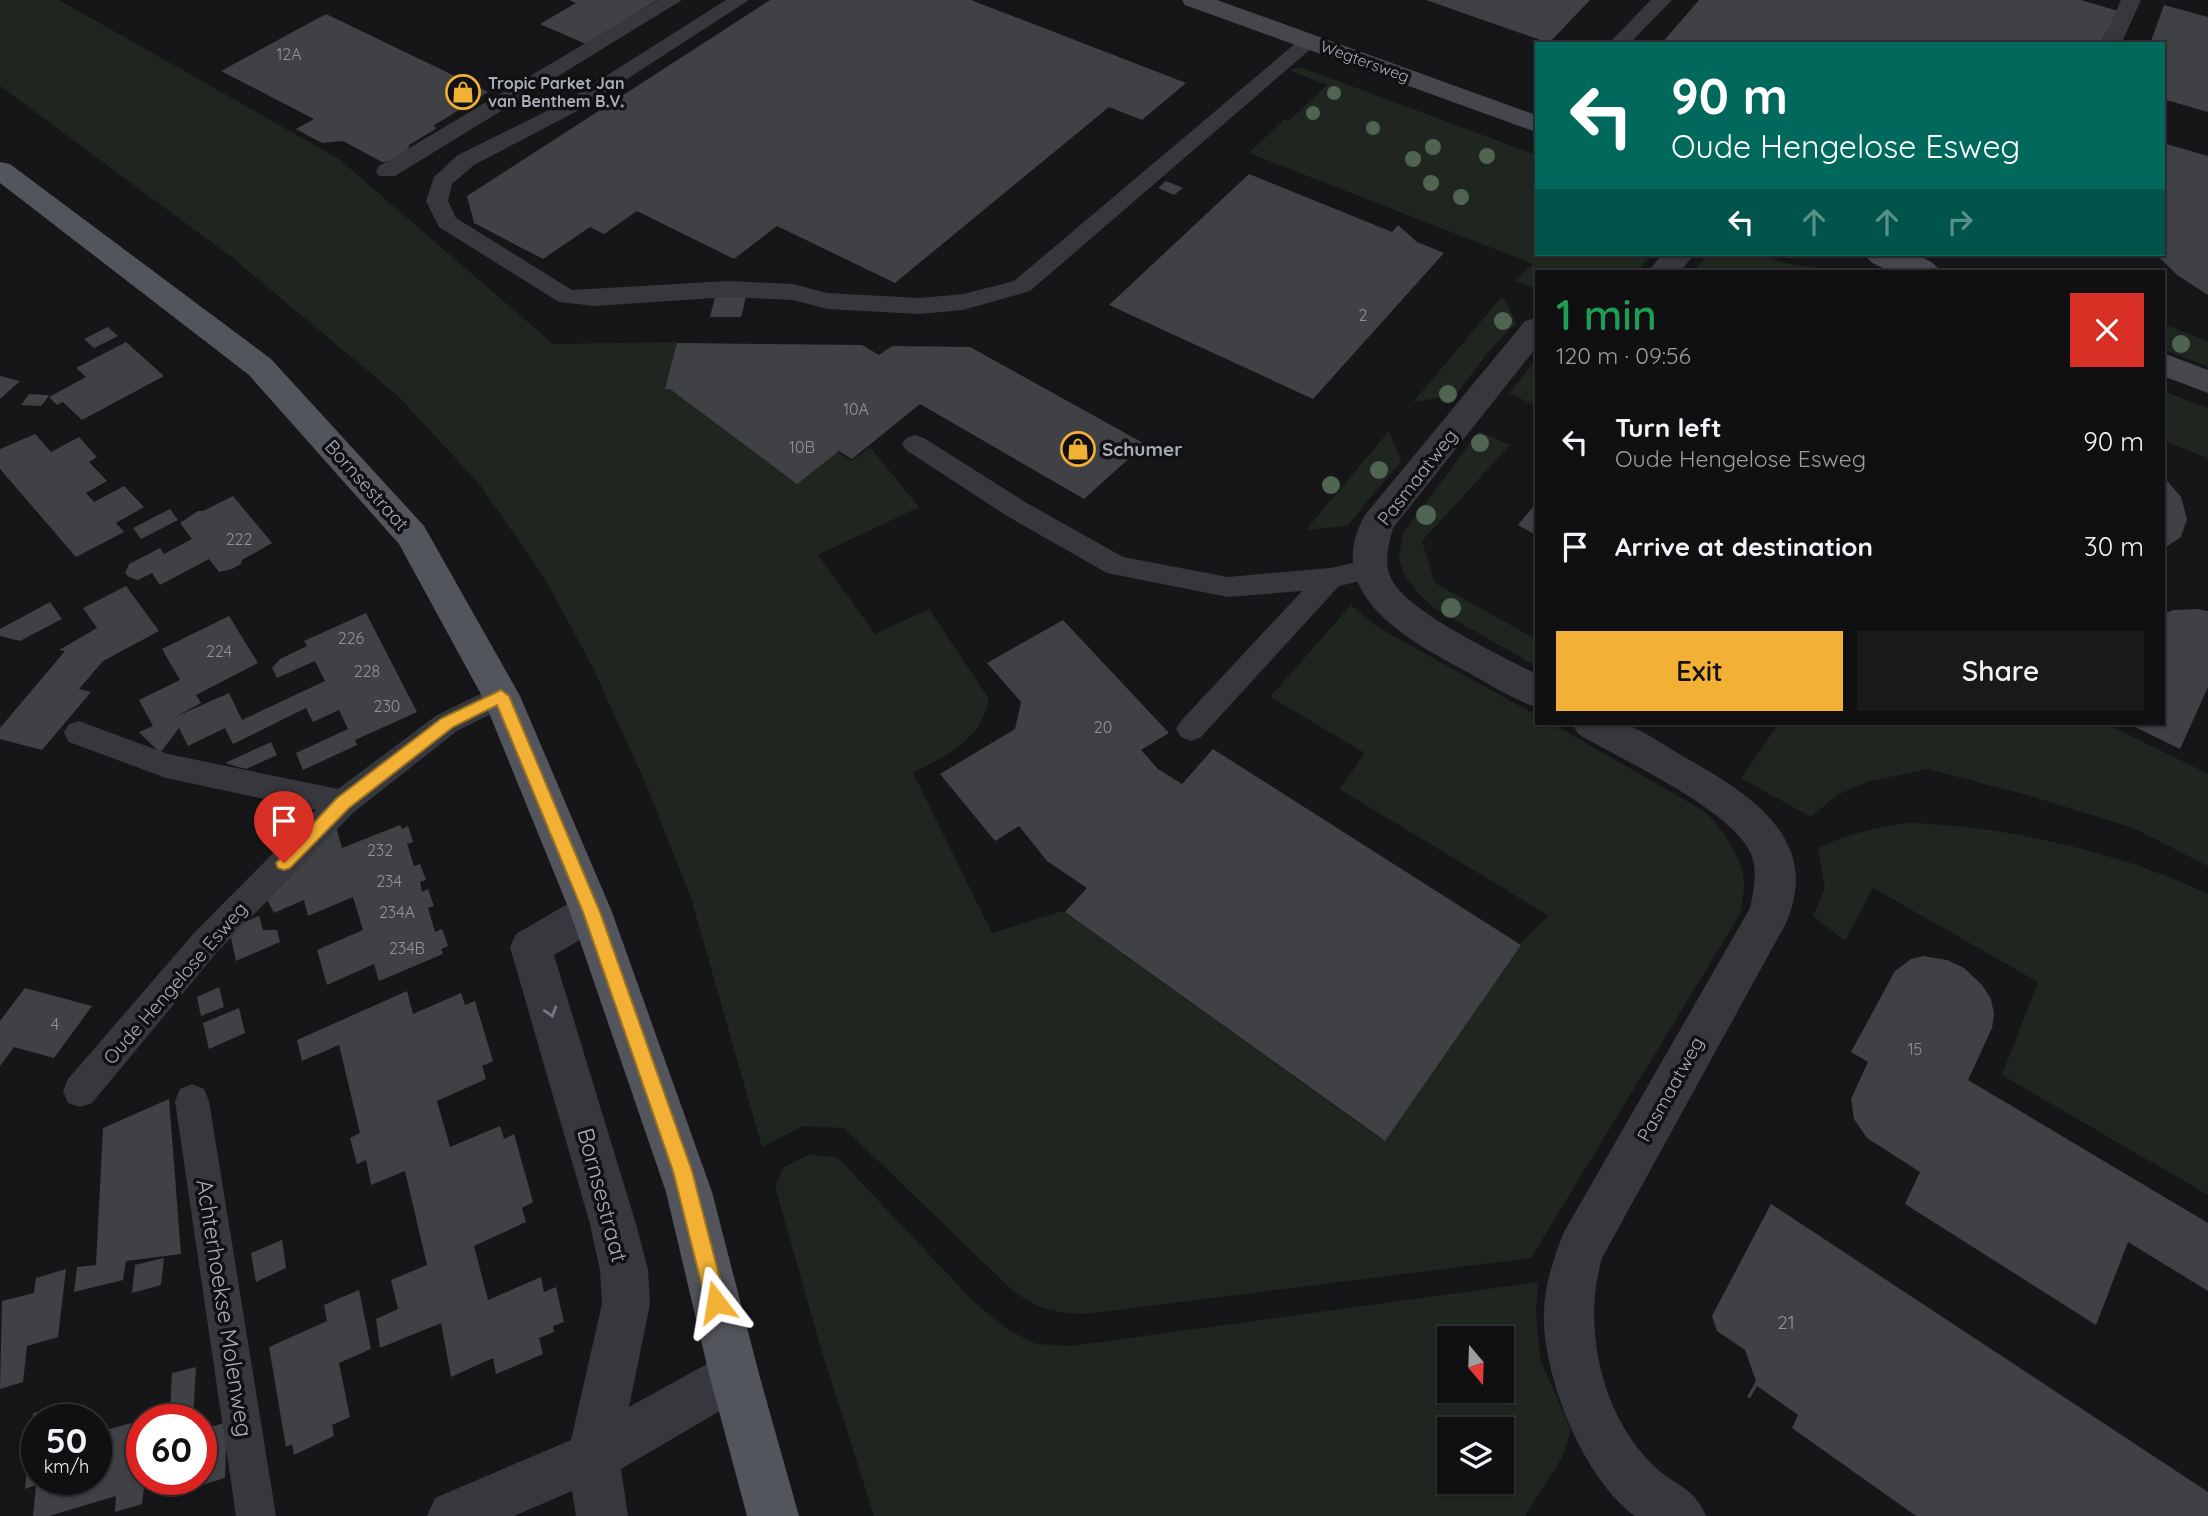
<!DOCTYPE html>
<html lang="en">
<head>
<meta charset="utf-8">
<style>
  :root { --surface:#101012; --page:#19191b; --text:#f1f3f6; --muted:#9c9d9f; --line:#303032; --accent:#f2b134 }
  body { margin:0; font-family:Quicksand,sans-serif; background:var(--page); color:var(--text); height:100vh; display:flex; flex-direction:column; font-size:26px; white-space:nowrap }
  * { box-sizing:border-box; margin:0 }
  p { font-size:23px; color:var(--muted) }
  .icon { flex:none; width:38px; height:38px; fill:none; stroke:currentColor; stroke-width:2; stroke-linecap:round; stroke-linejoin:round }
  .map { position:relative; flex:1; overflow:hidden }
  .details { position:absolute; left:1535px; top:270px; width:630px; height:455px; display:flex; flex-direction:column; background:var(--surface); border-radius:0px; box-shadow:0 2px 5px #0004,0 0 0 2px var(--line) }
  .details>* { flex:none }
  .guide { position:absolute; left:1535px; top:42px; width:630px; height:214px; border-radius:0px; box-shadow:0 2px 5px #0004,0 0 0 2px var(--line); background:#00695c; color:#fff; overflow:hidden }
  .needle { width:46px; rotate:161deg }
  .fabs { position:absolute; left:1437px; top:1326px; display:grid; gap:14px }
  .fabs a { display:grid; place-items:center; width:77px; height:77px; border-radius:0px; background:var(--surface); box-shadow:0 2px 5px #0004,0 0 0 2px var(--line); font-size:35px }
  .speed { position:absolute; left:21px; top:1404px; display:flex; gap:14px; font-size:35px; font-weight:700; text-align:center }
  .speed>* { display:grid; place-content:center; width:91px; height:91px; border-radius:50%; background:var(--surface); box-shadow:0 2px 5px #0004,0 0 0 2px var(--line); line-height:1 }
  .speed small { font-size:18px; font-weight:400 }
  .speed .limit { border:10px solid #d22; background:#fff; color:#111 }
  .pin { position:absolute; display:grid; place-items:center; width:60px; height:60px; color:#fff; margin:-72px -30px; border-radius:50% 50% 50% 0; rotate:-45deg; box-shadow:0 0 7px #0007 }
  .pin .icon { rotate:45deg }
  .me { position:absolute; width:77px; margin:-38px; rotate:346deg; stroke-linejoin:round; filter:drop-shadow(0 0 5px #0008) }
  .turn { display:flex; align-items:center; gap:24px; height:147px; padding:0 21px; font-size:32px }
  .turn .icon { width:91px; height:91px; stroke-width:2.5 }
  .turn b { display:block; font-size:49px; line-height:60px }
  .lanes { display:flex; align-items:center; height:66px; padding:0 21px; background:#0003; justify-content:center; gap:35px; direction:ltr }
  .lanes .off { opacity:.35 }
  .round { display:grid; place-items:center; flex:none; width:74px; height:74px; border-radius:0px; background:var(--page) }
  .headline { display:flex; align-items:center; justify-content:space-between; height:119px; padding:0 21px }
  h1 { font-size:42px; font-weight:600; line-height:52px; color:#1e9e55 }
  .action { display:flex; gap:14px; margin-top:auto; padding:14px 21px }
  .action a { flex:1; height:80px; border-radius:0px; background:var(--accent); color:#111; font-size:28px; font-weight:600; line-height:80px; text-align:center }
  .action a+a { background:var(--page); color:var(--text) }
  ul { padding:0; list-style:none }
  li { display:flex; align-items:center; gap:21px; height:105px; padding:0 21px }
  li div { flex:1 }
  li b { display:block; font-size:26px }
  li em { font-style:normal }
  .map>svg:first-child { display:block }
</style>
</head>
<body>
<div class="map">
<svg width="2208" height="1516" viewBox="0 0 2208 1516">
  <rect width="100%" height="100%" fill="#161618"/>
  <!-- green -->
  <g fill="#1e261f" fill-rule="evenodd">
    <path d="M0 0H59L339 159 553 344 677 342 670 388 836 452 852 461 870 447 919 507 818 555 875 634 929 609 989 699C982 739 946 756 913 773L992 933 1063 911 1382 1140 1521 942 1549 916 1339 789 1365 753 1270 697 1351 605 1379 628 1536 715V723H1551L1704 811C1722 828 1741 855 1744 880 1745 891 1741 904 1740 914L1531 1258 1085 1314C1052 1312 1036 1309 1010 1288L844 1128 803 1126 762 1147 691 898 646 784 593 668 544 577 480 485 398 396 234 259 0 86Z"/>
    <polygon points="1300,67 1536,155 1536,254 1654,254 1639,268 1631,271 1536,271 1536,289 1514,281 1533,264 1249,153 1284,119 1289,121 1327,85 1289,70"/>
    <polygon points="1709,254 1754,254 1790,264 1840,271 1693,271"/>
    <polygon points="1501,298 1506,301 1516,324 1492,347 1458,392 1450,388 1443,397 1413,402"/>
    <polygon points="2163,324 2208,341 2208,367 2163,349"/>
    <polygon points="1535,360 1536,402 1534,405 1509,393"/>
    <polygon points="2163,391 2208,408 2208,458 2163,441"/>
    <polygon points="1389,431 1401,461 1347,526 1306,530"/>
    <polygon points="1479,431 1510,445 1422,541 1435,583 1536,639 1536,666 1434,608 1418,593 1404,574 1399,558 1403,533"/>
    <polygon points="1779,723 2105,723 2208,774 2208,866 2133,828 2030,796 1928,769 1870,781 1837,795 1811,817 1741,778"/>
    <path d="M1909 823C2002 825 2124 853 2208 894V1195L2002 1075 2038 982 1873 888 1845 941 1813 916 1825 888 1818 848C1847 834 1877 827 1909 823Z"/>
    <path d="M810 1154 838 1158 975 1303 1010 1331 1036 1344 1071 1346 1538 1282 1536 1314 1540 1359 1571 1430 1563 1456 1525 1516H874L819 1342 775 1186 784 1167ZM1449 1339H1502V1391H1449ZM1449 1430H1502V1482H1449Z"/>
  </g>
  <!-- building -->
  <g fill="#404145">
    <polygon points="569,0 657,0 586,44 540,24 576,3"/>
    <polygon points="770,0 971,0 1186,83 1142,120 1109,107 895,283 777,226 734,259 637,211 604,234 590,227 543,259 474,223 467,196"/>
    <polygon points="1426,0 1590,0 1549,43"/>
    <polygon points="1699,0 2081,0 2118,11 2100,44 1661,44"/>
    <polygon points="2164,5 2208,17 2208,112 2163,99 2163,44 2150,44"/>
    <polygon points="326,14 488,92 433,126 437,128 409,145 408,152 395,160 382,162 343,141 322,143 296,129 314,119 221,71"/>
    <polygon points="2163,143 2208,156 2208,295 2177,275 2156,254 2163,254"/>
    <polygon points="1249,174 1392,232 1398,225 1417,242 1444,253 1313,399 1109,305"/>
    <polygon points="1166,181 1183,188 1174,195 1158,188"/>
    <polygon points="716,293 747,293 741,317 710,317"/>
    <polygon points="108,327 118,336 94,348 84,339"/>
    <polygon points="126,342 164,376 82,420 63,402 57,405 49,397 86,377 76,368"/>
    <polygon points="677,343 862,345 879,355 892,346 970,347 1145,444 1084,499 920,404 852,459 839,451 797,484 670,389 665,389"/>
    <polygon points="0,376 20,381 0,399"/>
    <polygon points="29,394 47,395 49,396 41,406 21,405"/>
    <polygon points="35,434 51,452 79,437 97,457 89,462 107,481 86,493 94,502 124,486 144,507 116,523 124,532 76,557 0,469 0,449"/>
    <polygon points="2163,476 2181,497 2187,519 2181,537 2163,549"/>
    <polygon points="233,496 272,543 242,560 241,564 232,569 219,572 209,559 160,585 152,573 138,580 129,577 125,573 129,564 160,548 164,554 192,539 180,523 198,511 203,511"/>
    <polygon points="1536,503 1536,535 1518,525"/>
    <polygon points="170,509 178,520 141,539 133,528"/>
    <polygon points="126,586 159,631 103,661 79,689 91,692 42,750 0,739 0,728 65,651 59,650 97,628 83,608"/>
    <polygon points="50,602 62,619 20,641 0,636 0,629"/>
    <polygon points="2197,609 2208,611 2208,687 2180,749 2127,723 2163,723 2163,614 2173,610"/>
    <polygon points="366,613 417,712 355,740 357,745 303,770 296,753 348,729 339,710 313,722 306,708 233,744 225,728 188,746 179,728 160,753 139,732 153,726 139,700 180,680 162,649 229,616 258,663 196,695 201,703 175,717 229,693 242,720 325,681 315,661 277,678 272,668 280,659 307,646 304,641"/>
    <polygon points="1063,620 1169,733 1141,750 1158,769 1182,784 1213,749 1521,945 1385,1141 1065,912 1087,888 1047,861 1019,826 995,841 940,774 1015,729 1021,702 987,663"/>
    <polygon points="271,742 277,755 246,769 225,763"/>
    <polygon points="335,824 342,848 400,825 402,829 408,826 413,842 407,844 414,866 420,864 426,880 420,882 422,892 428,889 434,906 428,908 435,932 442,929 448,946 441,949 443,954 379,981 374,964 327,985 317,950 363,930 353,897 308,916 304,900 274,913 266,898"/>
    <polygon points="259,916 263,930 277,930 280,942 236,961 229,928"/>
    <polygon points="1923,956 1947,960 1964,968 1982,985 1991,999 1994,1014 1992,1028 1968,1080 2208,1223 2208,1291 2128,1242 2096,1325 1905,1204 1920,1172 1867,1138 1854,1119 1851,1099 1868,1062 1851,1052 1895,971 1911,959"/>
    <polygon points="219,987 224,1007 201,1016 197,997"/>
    <polygon points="25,988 92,1006 54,1058 14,1047 0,1066 0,1021"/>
    <polygon points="407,991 413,1014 461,993 465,1005 475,1001 493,1061 482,1066 486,1079 437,1101 450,1147 500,1126 504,1139 514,1134 533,1202 522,1208 526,1222 474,1246 488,1300 541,1277 544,1292 556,1287 564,1322 553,1326 554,1332 539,1338 543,1354 496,1374 493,1358 451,1377 441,1323 380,1348 376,1319 398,1309 391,1280 427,1265 405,1171 371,1185 366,1160 357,1164 350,1138 360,1133 339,1045 302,1061 297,1040"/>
    <polygon points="239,1008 245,1033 209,1049 203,1023"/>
    <polygon points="169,1099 181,1254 126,1261 123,1280 74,1292 77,1267 96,1265 103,1128"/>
    <polygon points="1771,1204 2208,1492 2208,1516 1916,1516 1792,1428 1798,1415 1757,1386 1750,1398 1747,1397 1756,1381 1745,1350 1717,1331 1712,1316"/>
    <polygon points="282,1240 286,1268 256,1282 251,1253"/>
    <polygon points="164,1258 161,1285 132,1293 135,1265"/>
    <polygon points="66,1269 58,1337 27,1346 23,1382 0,1389 2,1301 34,1293 36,1278"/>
    <polygon points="359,1290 371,1349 339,1363 350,1417 332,1425 334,1436 294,1455 292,1444 286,1447 269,1347 327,1321 324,1305"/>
    <polygon points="196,1367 193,1419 146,1419 170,1412 172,1373"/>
    <polygon points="59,1406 57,1419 37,1419 37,1479 96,1479 96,1433 142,1420 142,1479 170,1479 144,1488 142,1504 115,1512 116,1496 49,1516 33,1516 36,1485 25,1489 33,1413"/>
    <polygon points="227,1422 225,1478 170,1495 171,1479 201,1479 201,1430"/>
  </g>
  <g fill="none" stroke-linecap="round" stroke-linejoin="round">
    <!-- lane -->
    <g fill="#37383d" fill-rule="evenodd">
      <polygon points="658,0 682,0 395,176 379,176 376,171 379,166"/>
      <polygon points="726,0 749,0 579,110 474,165 452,184 448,201 456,218 572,290 728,281 793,284 827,293 920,298 963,294 1014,281 1303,37 1317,37 1320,41 1030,291 963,310 920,314 827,309 793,300 728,297 595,306 559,302 439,227 426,201 434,177 458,155 565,102"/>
      <polygon points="1651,0 1672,0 1629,44 1608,44"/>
      <polygon points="2121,0 2141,0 2121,44 2101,44"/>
      <polygon points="915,435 924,438 1025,502 1123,557 1228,577 1330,568 1371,559 1381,562 1385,569 1381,576 1339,586 1201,737 1191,741 1181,737 1176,729 1181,721 1302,591 1228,597 1107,573 1007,516 906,450 902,444 906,438"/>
      <polygon points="501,684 511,688 515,696 511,704 457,731 354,812 217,952 92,1103 80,1107 68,1103 63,1091 68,1079 195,932 316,810 166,778 69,742 64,733 69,724 79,721 168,754 338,789 437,715"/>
      <polygon points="192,1084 204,1089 209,1101 276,1516 236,1516 175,1101 180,1089"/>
    </g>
    <!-- street -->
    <g fill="#37383d" fill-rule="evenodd">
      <polygon points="1663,254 1695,254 1680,271 1648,271"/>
      <path d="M1536 318V348L1393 528C1389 543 1384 561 1390 576 1403 611 1503 656 1536 674V707C1512 699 1491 685 1469 673 1410 641 1320 595 1365 515L1525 321Z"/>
      <path d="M1572 723C1587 722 1611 719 1625 724 1646 732 1667 747 1686 758 1750 794 1824 840 1785 925L1602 1258C1582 1326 1601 1415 1653 1465 1675 1487 1693 1485 1706 1516H1635C1583 1479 1541 1373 1544 1310 1545 1283 1554 1257 1564 1232L1750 908C1754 889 1759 868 1749 850 1726 807 1622 760 1578 734Z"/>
      <polygon points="591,894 606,899 612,912 606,925 554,955 636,1224 648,1270 650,1304 629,1407 734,1349 752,1356 759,1374 752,1392 621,1469 628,1516 576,1516 572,1491 514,1516 427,1516 435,1498 571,1440 602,1304 600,1270 590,1224 510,947 516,934 576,899"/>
    </g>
    <!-- secondary -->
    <g fill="#45474d" fill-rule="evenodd">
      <polygon points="1182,0 1217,0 1536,115 1536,132 1185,5"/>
      <path d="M1864 254C1887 253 1926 249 1940 271 1917 272 1878 276 1864 254Z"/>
      <polygon points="2163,353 2208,370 2208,393 2163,376"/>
    </g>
    <!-- primary -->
    <polygon fill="#53555c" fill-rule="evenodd" points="0,162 10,164 271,359 424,526 520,696 612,912 712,1192 759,1374 799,1516 747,1516 709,1374 666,1192 570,912 483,698 399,544 249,375 0,183"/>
  </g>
  <!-- trees -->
  <g fill="#506452">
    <circle cx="1334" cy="93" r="7"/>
    <circle cx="1313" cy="113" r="7"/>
    <circle cx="1373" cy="128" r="7"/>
    <circle cx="1433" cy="147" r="8"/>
    <circle cx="1487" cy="156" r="8"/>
    <circle cx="1413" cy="159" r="8"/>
    <circle cx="1431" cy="183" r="8"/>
    <circle cx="1461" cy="197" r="8"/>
    <circle cx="1503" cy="321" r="9"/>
    <circle cx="2181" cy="344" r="9"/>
    <circle cx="1448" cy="394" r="9"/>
    <circle cx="1480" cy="443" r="9"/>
    <circle cx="1379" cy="470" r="9"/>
    <circle cx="1331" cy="485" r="9"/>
    <circle cx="1426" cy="515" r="10"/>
    <circle cx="1451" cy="608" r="10"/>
  </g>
  <!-- one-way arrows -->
  <defs><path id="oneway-chevron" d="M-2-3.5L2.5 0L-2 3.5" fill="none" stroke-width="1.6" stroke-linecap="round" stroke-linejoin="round" transform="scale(1.75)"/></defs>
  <use stroke="#757881" href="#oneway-chevron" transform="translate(551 1012) rotate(73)"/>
  <!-- route -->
  <polygon fill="#f2b134" stroke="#9d7322" stroke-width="2" points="501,690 509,696 600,912 692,1171 726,1302 723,1309 716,1312 709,1309 706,1302 673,1171 583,912 497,705 453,727 349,808 290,868 284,870 278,868 276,863 337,798 442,718"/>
  <!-- icons -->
  <defs>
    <g id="shop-ring" transform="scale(1.75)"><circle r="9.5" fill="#111113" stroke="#f2b134" stroke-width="1.5"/><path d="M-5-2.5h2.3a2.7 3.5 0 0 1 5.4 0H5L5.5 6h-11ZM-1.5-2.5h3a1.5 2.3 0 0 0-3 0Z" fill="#f2b134"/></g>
  </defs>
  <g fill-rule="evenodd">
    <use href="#shop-ring" x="463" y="92"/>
    <use href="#shop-ring" x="1078" y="449"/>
  </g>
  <g text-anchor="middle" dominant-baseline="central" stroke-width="7" stroke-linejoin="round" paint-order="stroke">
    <!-- number labels -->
    <g font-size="16" fill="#8e929b">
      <text x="289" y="54">12A</text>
      <text x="1363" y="315">2</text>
      <text x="856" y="409">10A</text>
      <text x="802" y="447">10B</text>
      <text x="239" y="539">222</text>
      <text x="351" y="638">226</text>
      <text x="219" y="651">224</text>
      <text x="367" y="671">228</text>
      <text x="387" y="706">230</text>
      <text x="1103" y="727">20</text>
      <text x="380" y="850">232</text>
      <text x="389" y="881">234</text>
      <text x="397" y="912">234A</text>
      <text x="407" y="948">234B</text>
      <text x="55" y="1024">4</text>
      <text x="1915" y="1049">15</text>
    </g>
    <!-- far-street labels -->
    <g font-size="16" fill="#a8adb8" stroke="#111113">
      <text transform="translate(1365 61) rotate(20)">Wegtersweg</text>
    </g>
    <!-- far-poi labels -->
    <g font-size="16" font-weight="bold" fill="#a8adb8" stroke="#111113" text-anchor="start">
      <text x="488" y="83">Tropic Parket Jan<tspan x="488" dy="18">van Benthem B.V.</tspan></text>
    </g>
    <!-- poi labels -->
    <g font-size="19" font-weight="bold" fill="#a8adb8" stroke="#111113" text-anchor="start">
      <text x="1102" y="449">Schumer</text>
    </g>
    <!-- street labels -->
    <g font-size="19" fill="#a8adb8" stroke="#111113">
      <text transform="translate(1417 477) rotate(-52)">Pasmaatweg</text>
      <text transform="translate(367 485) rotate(48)">Bornsestraat</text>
      <text transform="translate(175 983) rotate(-49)">Oude Hengelose Esweg</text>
      <text transform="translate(1670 1089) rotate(-61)">Pasmaatweg</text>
    </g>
    <!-- near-number labels -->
    <g font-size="19" fill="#8e929b">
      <text x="1786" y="1322">21</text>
    </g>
    <!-- near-street labels -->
    <g font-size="23" fill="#a8adb8" stroke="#111113">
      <text transform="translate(603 1195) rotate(75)">Bornsestraat</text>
      <text transform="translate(225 1308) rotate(81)">Achterhoekse Molenweg</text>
    </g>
  </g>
</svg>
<div class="fabs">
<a><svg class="needle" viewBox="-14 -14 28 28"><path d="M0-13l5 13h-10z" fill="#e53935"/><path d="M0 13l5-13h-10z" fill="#9c9d9f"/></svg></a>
<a><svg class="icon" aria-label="layers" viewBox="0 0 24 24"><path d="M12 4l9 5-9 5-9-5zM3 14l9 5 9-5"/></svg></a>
</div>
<div class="speed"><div>50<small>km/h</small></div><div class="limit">60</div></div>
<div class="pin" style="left:284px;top:863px;background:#d93025"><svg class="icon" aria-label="arrive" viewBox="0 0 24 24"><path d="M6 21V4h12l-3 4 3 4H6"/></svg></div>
<svg class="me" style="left:716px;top:1302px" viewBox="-20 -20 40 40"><path d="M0-17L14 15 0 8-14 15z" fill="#f2b134" stroke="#fff" stroke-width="4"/></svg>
<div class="guide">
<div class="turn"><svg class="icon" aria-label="left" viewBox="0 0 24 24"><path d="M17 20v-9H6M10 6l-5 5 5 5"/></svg><div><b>90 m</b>Oude Hengelose Esweg</div></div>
<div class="lanes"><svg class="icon" aria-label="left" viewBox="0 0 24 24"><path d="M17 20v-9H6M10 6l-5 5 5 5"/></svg><svg class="icon off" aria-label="ahead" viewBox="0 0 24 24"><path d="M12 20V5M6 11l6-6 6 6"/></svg><svg class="icon off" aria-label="ahead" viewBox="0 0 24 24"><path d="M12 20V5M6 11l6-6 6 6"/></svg><svg class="icon off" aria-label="right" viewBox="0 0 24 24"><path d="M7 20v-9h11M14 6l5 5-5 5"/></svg></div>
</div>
<section class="details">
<div class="headline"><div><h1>1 min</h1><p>120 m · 09:56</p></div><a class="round" style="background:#d93025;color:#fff"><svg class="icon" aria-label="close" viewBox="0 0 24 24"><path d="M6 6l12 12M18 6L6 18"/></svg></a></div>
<ul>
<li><svg class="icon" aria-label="left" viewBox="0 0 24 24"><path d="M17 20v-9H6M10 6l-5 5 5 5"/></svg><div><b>Turn left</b><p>Oude Hengelose Esweg</p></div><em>90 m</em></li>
<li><svg class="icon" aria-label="arrive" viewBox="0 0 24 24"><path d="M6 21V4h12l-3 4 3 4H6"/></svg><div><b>Arrive at destination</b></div><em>30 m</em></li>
</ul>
<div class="action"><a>Exit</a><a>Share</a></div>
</section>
</div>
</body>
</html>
